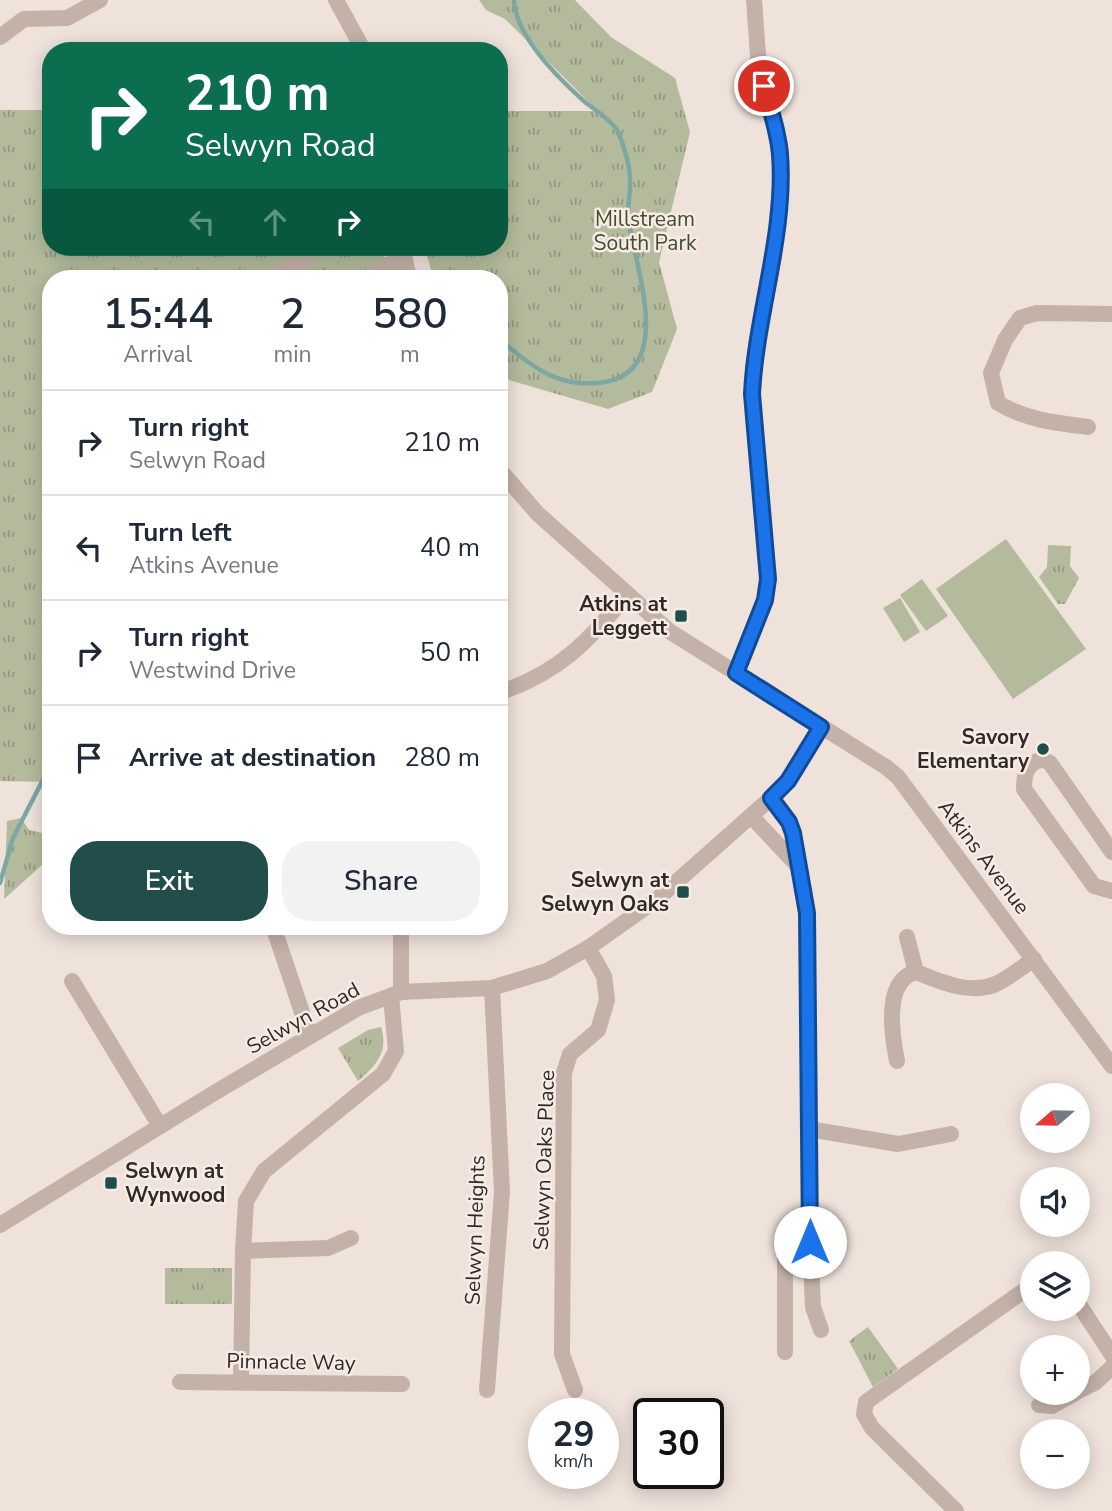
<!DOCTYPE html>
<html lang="en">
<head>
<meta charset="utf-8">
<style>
  :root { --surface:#fff; --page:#f2f2f3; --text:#1f2937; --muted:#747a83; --line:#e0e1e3; --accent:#214e4b }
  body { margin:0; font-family:"Nunito Sans",sans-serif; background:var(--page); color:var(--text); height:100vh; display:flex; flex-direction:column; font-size:26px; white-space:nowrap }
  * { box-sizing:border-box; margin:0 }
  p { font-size:23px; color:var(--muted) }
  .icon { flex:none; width:38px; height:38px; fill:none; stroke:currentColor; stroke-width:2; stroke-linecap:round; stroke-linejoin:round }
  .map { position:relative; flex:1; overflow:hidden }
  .panel { position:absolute; left:42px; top:270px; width:466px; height:665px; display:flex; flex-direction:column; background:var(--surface); border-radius:28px; box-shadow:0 4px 18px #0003 }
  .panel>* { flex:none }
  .banner { position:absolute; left:42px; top:42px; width:466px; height:214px; border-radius:28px; box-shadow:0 4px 18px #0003; background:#0b6e4f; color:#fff; overflow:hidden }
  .needle { width:46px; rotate:250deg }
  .fabs { position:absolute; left:1020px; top:1083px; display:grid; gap:14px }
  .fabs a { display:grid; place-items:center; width:70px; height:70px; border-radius:50%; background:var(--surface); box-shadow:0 4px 18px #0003; font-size:35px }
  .speed { position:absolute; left:528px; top:1398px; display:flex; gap:14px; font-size:35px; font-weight:700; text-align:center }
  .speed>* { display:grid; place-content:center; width:91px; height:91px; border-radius:50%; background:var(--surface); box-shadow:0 4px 18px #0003; line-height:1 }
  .speed small { font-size:18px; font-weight:400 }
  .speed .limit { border:4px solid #111; border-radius:10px; background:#fff; color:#111 }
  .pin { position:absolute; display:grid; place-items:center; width:60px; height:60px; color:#fff; margin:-30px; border:4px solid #fff; border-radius:50%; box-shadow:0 2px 7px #0007 }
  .me { position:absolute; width:77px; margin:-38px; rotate:0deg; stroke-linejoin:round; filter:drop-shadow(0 0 5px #0008) }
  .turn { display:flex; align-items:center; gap:24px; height:147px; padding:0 28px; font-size:32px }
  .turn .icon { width:91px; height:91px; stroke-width:2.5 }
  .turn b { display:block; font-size:49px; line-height:60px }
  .lanes { display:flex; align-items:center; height:66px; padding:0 28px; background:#0003; justify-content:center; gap:35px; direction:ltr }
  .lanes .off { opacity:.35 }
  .eta { display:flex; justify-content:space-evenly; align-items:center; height:119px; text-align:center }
  .eta b { font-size:42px; font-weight:600; line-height:49px }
  .primary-button { display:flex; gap:14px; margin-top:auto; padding:14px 28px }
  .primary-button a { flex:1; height:80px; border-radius:28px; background:var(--accent); color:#fff; font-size:28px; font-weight:600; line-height:80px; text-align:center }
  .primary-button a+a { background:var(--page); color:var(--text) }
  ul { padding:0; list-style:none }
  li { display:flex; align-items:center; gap:21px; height:105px; padding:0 28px; border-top:2px solid var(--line) }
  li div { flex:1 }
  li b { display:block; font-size:26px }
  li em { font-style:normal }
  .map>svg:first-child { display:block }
</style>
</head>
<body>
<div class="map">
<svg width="1112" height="1511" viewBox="0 0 1112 1511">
  <defs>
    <pattern id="park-tufts" width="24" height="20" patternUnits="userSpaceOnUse" patternTransform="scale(1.75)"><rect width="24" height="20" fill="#b4bb9c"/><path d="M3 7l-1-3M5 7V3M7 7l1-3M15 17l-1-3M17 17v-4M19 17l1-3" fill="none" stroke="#93987f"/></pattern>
  </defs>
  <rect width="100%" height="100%" fill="#eee2da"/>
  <!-- grass -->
  <g fill="#b4bb9c">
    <polygon points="1006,539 1086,649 1013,699 936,589"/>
    <polygon points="922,579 948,616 926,631 900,595"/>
    <polygon points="900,598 920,632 904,642 883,608"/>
  </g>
  <!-- park -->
  <g fill="url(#park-tufts)">
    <polygon points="479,0 575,0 611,37 675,78 690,132 659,262 677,329 652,392 608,409 499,377 499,278 433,278 425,247 499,247 499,111 598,111 505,19 486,10"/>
    <polygon points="0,110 51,110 51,247 382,247 386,278 51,278 51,782 0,781"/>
    <polygon points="1048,545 1071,546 1070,566 1079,578 1065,604 1058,604 1039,577 1047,567"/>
    <polygon points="21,818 29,830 51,835 51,857 4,899 7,821"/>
    <path d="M381 1027C389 1051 376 1066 358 1081L338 1048 368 1030Z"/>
    <rect x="165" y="1268" width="67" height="36"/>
    <polygon points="868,1327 898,1369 873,1387 849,1341"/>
  </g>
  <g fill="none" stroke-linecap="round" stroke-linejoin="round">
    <!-- stream -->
    <g stroke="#7ca7a3" stroke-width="4.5">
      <path d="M499 339C524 359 547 381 580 383 683 390 637 276 628 218 627 208 630 197 630 186 631 169 625 147 617 130 611 120 595 110 585 102 559 79 516 37 514 0"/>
      <polyline points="0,883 13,838 51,764"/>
    </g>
    <!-- minor -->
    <g stroke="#c4b1a7" stroke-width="16">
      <polyline points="336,0 364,51"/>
      <polyline points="0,37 24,19 67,18 100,0"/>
      <polyline points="402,247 409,278"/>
      <polyline points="272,278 304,261 316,247"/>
      <polyline points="367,278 382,266 405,260"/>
      <path d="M1088 427C1056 423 1026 420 998 403L991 373 1005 340 1020 318 1037 313 1112 314"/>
      <polyline points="499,469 537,513 669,631 886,767 898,777 1112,1066"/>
      <polyline points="736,673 765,600 768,579 752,394 753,366 774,256 781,177 777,130 759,69 754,0"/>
      <path d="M499 693C560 672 586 643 627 595"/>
      <polyline points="771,798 789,822 793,833 807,913 810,1242 813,1307 821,1330"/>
      <polyline points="751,816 797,865"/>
      <path d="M1112 852 1050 763 1043 759C1027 763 1024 773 1024 789L1094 886 1112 891"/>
      <polyline points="273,926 310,1036"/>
      <polyline points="401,926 401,992"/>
      <path d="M907 937 916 972C941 982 969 995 996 984 1009 978 1022 967 1034 959"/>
      <polyline points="72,981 160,1126"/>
      <path d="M897 1061C892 1036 883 980 916 972"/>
      <polyline points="809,1129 898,1144 951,1134"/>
      <polyline points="0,1225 214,1093 358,1008 401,992 492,988 547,971 588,948 656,900 771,798 787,781 821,727"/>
      <polyline points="243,1251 328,1248 351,1238"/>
      <polyline points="1078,1303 1112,1355"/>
      <polyline points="785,1352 785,1253 793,1244 810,1242"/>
      <polyline points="180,1382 402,1384"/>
      <polyline points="241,1382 243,1251 246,1201 264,1171 383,1074 396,1051 391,996"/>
      <polyline points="487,1390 502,1192 492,988"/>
      <polyline points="575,1390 562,1354 564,1073 570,1054 598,1030 607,1000 604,976 588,948"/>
      <polyline points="1078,1391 1096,1382 1112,1367"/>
      <polyline points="1039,1405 1052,1406 1075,1393"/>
      <polyline points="956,1511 872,1428 864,1414 866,1402 1032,1285"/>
    </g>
  </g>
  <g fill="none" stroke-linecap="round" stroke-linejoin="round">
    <!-- route casing -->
    <g stroke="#114b97" stroke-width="18">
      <path id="route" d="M764 86C770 109 778 130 780 154 786 235 756 313 752 394L768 579 765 600 736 673 821 727 788 781 771 798 789 822 793 833 807 913 810 1242"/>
    </g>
    <!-- route -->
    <use href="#route" stroke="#1a73e8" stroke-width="12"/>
  </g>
  <!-- markers -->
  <g fill="#214e4b" stroke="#f6ece5" stroke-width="2.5">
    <rect x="674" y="609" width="14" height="14" rx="3.5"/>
    <circle cx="1043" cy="749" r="7"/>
    <rect x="676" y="885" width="14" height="14" rx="3.5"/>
    <rect x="104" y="1176" width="14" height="14" rx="3.5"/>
  </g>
  <g text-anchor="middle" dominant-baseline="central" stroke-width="5" stroke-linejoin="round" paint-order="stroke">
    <!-- park labels -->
    <g font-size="21" fill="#464d2e" stroke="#f6ece5">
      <text x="645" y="219">Millstream<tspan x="645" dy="24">South Park</tspan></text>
    </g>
    <!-- poi labels -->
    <g font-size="21" font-weight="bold" fill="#322927" stroke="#f6ece5" text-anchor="end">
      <text x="667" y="604">Atkins at<tspan x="667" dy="24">Leggett</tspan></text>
      <text x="1029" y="737">Savory<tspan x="1029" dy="24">Elementary</tspan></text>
      <text x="669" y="880">Selwyn at<tspan x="669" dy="24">Selwyn Oaks</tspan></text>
      <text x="125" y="1171" text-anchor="start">Selwyn at<tspan x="125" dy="24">Wynwood</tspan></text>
    </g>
    <!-- street labels -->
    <g font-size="21" fill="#322927" stroke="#f6ece5">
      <text transform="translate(984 857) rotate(53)">Atkins Avenue</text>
      <text transform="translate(303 1018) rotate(-29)">Selwyn Road</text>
      <text transform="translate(544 1160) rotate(-88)">Selwyn Oaks Place</text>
      <text transform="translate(475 1230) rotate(-88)">Selwyn Heights</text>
      <text transform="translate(291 1362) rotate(1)">Pinnacle Way</text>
    </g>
  </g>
</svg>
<div class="fabs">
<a><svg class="needle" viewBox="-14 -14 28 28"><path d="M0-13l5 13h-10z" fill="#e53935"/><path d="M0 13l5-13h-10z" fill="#747a83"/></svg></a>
<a><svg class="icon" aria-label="sound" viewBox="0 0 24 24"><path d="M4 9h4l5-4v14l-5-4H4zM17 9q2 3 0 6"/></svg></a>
<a><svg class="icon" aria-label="layers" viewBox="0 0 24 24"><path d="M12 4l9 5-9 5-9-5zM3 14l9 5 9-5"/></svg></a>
<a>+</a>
<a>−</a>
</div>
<div class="speed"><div>29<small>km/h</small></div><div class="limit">30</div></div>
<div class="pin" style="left:764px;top:86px;background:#d93025"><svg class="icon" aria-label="arrive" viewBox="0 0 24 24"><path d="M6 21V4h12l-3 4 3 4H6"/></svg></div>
<svg class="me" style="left:810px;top:1242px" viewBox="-20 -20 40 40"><circle r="19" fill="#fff"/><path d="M0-13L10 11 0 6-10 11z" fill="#1a73e8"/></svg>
<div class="banner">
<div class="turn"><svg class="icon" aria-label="right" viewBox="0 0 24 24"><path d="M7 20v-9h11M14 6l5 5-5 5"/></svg><div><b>210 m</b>Selwyn Road</div></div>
<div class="lanes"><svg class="icon off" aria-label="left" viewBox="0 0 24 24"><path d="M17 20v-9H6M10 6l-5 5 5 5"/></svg><svg class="icon off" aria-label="ahead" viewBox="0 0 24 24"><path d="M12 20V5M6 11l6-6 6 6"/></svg><svg class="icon" aria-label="right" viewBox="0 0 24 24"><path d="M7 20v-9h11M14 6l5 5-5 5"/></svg></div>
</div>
<section class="panel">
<div class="eta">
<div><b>15:44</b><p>Arrival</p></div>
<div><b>2</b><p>min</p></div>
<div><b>580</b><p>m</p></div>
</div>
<ul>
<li><svg class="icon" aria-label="right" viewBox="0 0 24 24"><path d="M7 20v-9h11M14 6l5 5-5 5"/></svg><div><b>Turn right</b><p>Selwyn Road</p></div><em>210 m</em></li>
<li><svg class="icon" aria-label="left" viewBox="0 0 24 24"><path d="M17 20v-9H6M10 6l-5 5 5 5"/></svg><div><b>Turn left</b><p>Atkins Avenue</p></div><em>40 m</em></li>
<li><svg class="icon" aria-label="right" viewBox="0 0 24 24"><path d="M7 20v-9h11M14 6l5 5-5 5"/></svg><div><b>Turn right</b><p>Westwind Drive</p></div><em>50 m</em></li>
<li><svg class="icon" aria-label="arrive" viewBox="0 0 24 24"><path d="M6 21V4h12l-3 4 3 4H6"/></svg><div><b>Arrive at destination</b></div><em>280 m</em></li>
</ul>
<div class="primary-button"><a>Exit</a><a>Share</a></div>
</section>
</div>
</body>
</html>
